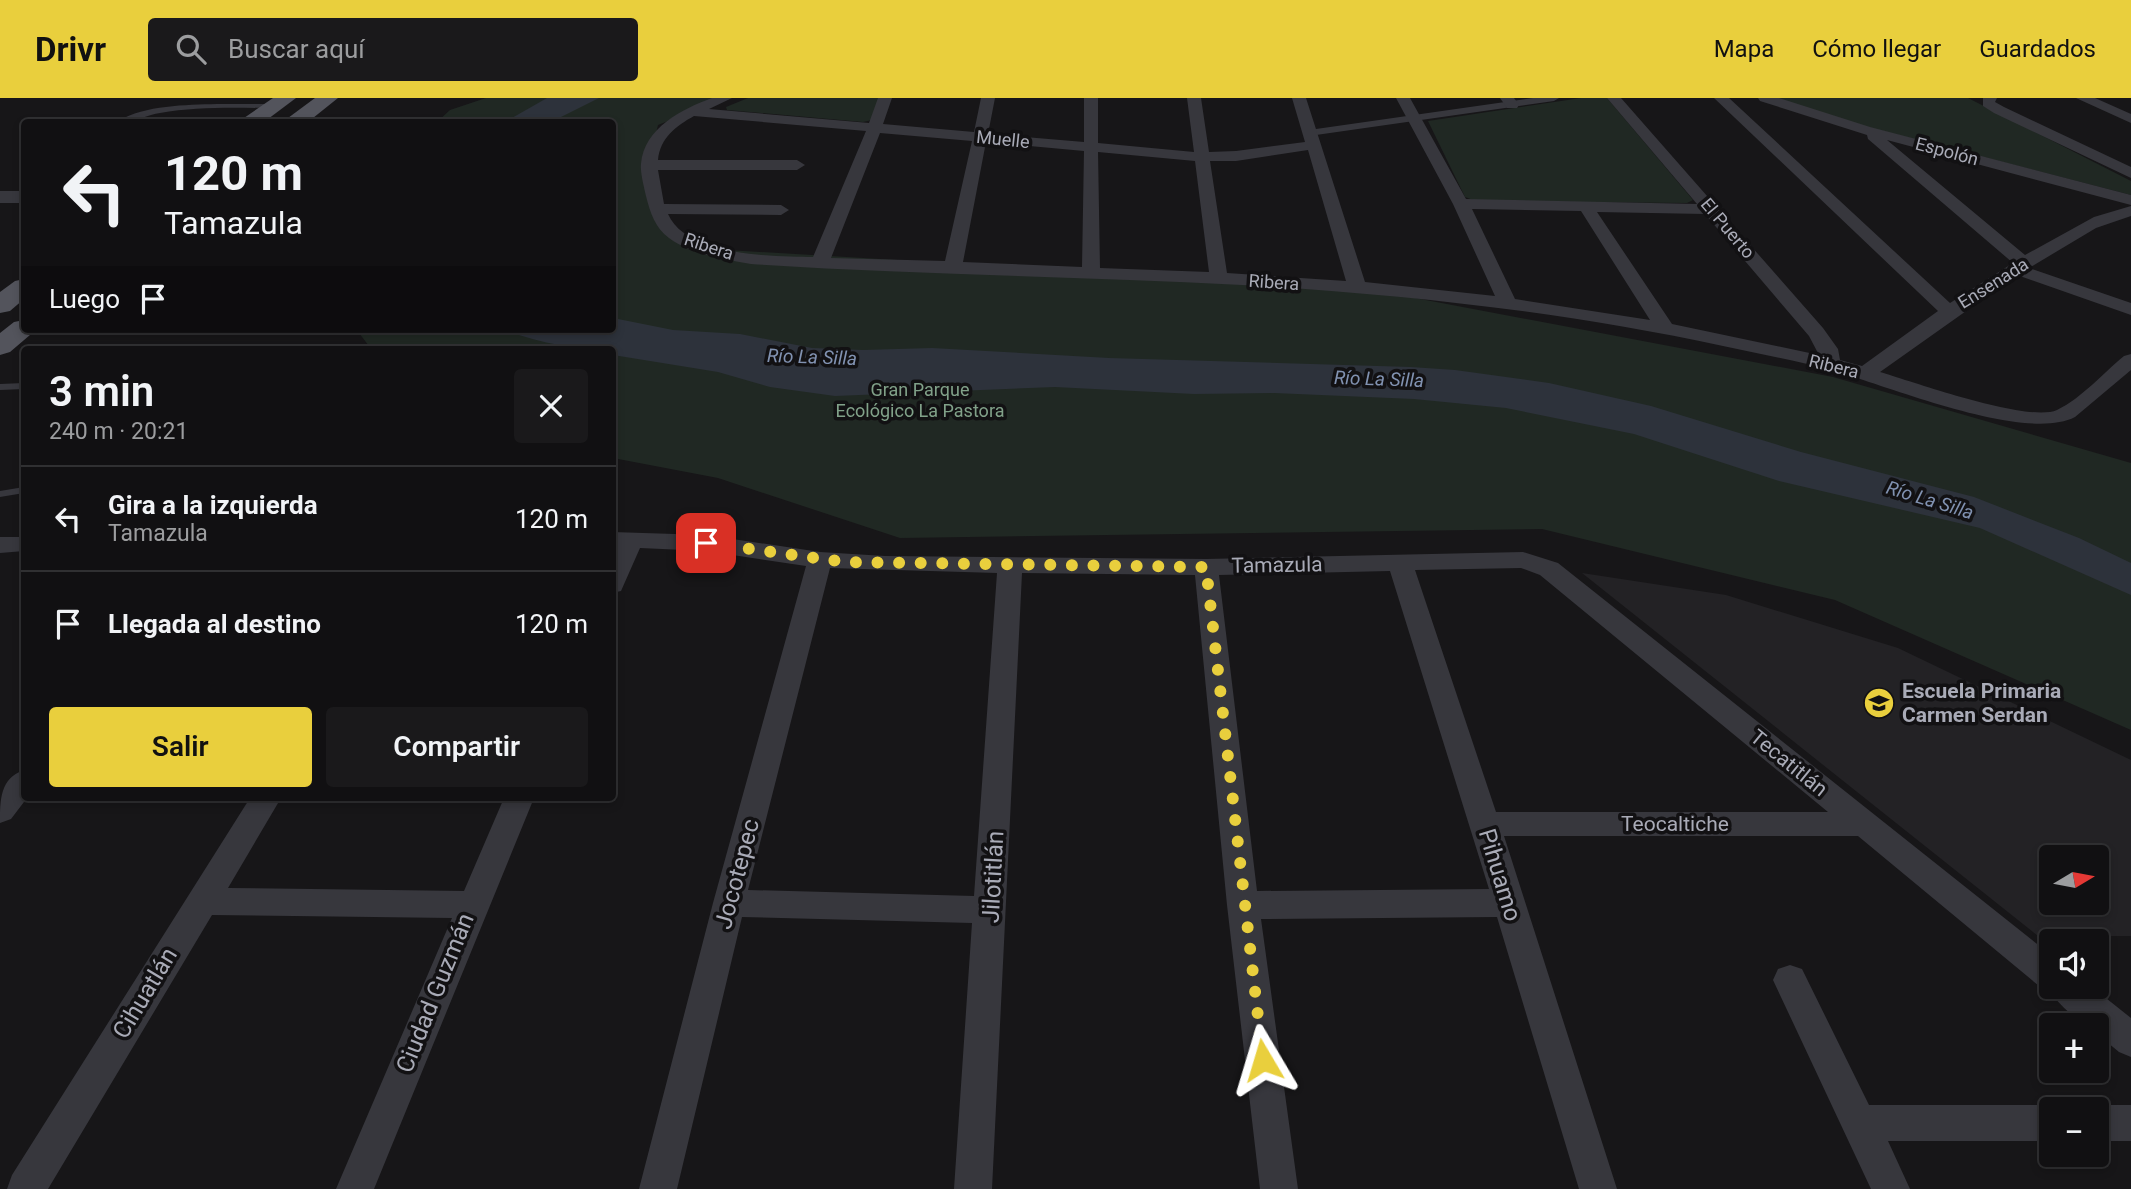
<!DOCTYPE html>
<html lang="es">
<head>
<meta charset="utf-8">
<style>
  :root { --surface:#111012; --page:#1a191b; --text:#f1f3f6; --muted:#9c9d9f; --line:#303032; --accent:#e9cf3d }
  body { margin:0; font-family:Roboto,sans-serif; background:var(--page); color:var(--text); height:100vh; display:flex; flex-direction:column; font-size:26px; white-space:nowrap }
  * { box-sizing:border-box; margin:0 }
  p { font-size:23px; color:var(--muted) }
  .icon { flex:none; width:38px; height:38px; fill:none; stroke:currentColor; stroke-width:2; stroke-linecap:round; stroke-linejoin:round }
  .map { position:relative; flex:1; overflow:hidden }
  .sheet { position:absolute; left:21px; top:248px; width:595px; height:455px; display:flex; flex-direction:column; background:var(--surface); border-radius:7px; box-shadow:0 4px 10px #0003,0 0 0 2px var(--line) }
  .sheet>* { flex:none }
  .banner { position:absolute; left:21px; top:21px; width:595px; height:214px; border-radius:7px; box-shadow:0 4px 10px #0003,0 0 0 2px var(--line); background:#111012; color:var(--text); overflow:hidden }
  .needle { width:46px; rotate:80deg }
  .fabs { position:absolute; left:2039px; top:747px; display:grid; gap:14px }
  .fabs a { display:grid; place-items:center; width:70px; height:70px; border-radius:7px; background:var(--surface); box-shadow:0 4px 10px #0003,0 0 0 2px var(--line); font-size:35px }
  .pin { position:absolute; display:grid; place-items:center; width:60px; height:60px; color:#fff; margin:-30px; border-radius:14px; box-shadow:0 4px 10px #0006 }
  .me { position:absolute; width:77px; margin:-38px; rotate:353deg; stroke-linejoin:round; filter:drop-shadow(0 0 5px #0008) }
  .turn { display:flex; align-items:center; gap:24px; height:147px; padding:0 28px; font-size:32px }
  .turn .icon { width:91px; height:91px; stroke-width:2.5 }
  .turn b { display:block; font-size:49px; line-height:60px }
  .then { display:flex; align-items:center; height:66px; padding:0 28px; background:#0003; gap:14px; font-size:26px }
  .round { display:grid; place-items:center; flex:none; width:74px; height:74px; border-radius:7px; background:var(--page) }
  .summary { display:flex; align-items:center; justify-content:space-between; height:119px; padding:0 28px }
  h1 { font-size:42px; font-weight:600; line-height:52px }
  .cta { display:flex; gap:14px; margin-top:auto; padding:14px 28px }
  .cta a { flex:1; height:80px; border-radius:7px; background:var(--accent); color:#111; font-size:28px; font-weight:600; line-height:80px; text-align:center }
  .cta a+a { background:var(--page); color:var(--text) }
  ul { padding:0; list-style:none }
  li { display:flex; align-items:center; gap:21px; height:105px; padding:0 28px; border-top:2px solid var(--line) }
  li div { flex:1 }
  li b { display:block; font-size:26px }
  li em { font-style:normal }
  header { display:flex; align-items:center; gap:42px; box-sizing:border-box; height:98px; padding:0 35px; background:var(--accent); color:#111 }
  header strong { font-size:33px }
  nav { display:flex; gap:38px; margin-inline-start:auto; font-size:24px }
  .search { width:490px; height:63px; background:var(--page); display:flex; align-items:center; gap:18px; box-sizing:border-box; padding:0 24px; border-radius:7px; color:var(--muted); font-size:26px }
  .map>svg:first-child { display:block }
</style>
</head>
<body>
<header>
<strong>Drivr</strong>
<div class="search"><svg class="icon" aria-label="search" viewBox="0 0 24 24"><circle cx="10" cy="10" r="6"/><path d="M15 15l6 6"/></svg>Buscar aquí</div>
<nav><a>Mapa</a><a>Cómo llegar</a><a>Guardados</a></nav>
</header>
<div class="map">
<svg width="2131" height="1091" viewBox="0 0 2131 1091">
  <rect width="100%" height="100%" fill="#171618"/>
  <!-- built -->
  <path fill="#232225" fill-rule="evenodd" d="M1582 475 1726 497 1898 550 2131 662V838H2038ZM2051 760H2096V805H2051Z"/>
  <!-- green -->
  <g fill="#202823">
    <polygon points="486,0 725,0 658,27 648,67 667,129 710,151 1357,189 1833,279 2131,365 2131,632 1835,502 1542,431 900,440 718,380 613,360 612,252 372,252 356,231 612,231 612,24 437,24 450,12"/>
    <polygon points="748,0 879,0 872,22 863,24 727,12 726,9"/>
    <polygon points="1581,0 1607,0 1693,102 1687,105 1476,103 1465,99 1428,23"/>
    <polygon points="1773,0 1968,0 2131,83 2131,97 1813,15"/>
  </g>
  <!-- water -->
  <g fill="#2d323b">
    <polygon points="547,0 599,0 551,24 505,24"/>
    <path d="M613 220 673 232 740 236 812 250 863 252 932 250 1109 260 1411 269 1455 272 1549 285 1651 308 1801 354 1974 399 2079 440 2131 465V497L1980 430 1779 383 1634 336 1506 310 1414 301 1274 295 1194 296 1055 289 835 298 770 289 718 274 613 257 612 252C574 252 537 244 501 231H612Z"/>
  </g>
  <g fill="none" stroke-linecap="round" stroke-linejoin="round">
    <!-- service -->
    <g fill="#37373d" fill-rule="evenodd">
      <path d="M217 6H275L278 8 275 10C237 10 198 8 160 15 147 17 129 26 118 23 146 7 185 7 217 6Z"/>
      <polygon points="24,285 24,291 0,292 0,286"/>
      <polygon points="24,389 24,395 0,399 0,393"/>
    </g>
    <!-- pedestrian -->
    <polygon fill="#37373d" fill-rule="evenodd" points="1533,0 1559,0 1554,3 1309,38 1304,35 1309,32"/>
    <!-- minor -->
    <g fill="#37373d" fill-rule="evenodd">
      <path d="M712 0H732L709 11 869 25 878 0H892L883 26 974 34 981 0H995L988 36 1084 44V0H1098V45L1194 54 1187 0H1201L1209 54 1236 53 1305 44 1292 0H1306L1365 184 1495 198 1453 106 1396 0H1410L1466 101 1697 106 1607 0H1621L1823 230 1838 251 1840 262 1862 268 1938 213 1714 0H1729L1950 205 2013 165 1868 41 1867 37 1760 3 1758 0H1779L1870 29 2131 97V107L1887 42 2025 157 2094 119 2131 108V118L2096 130 2029 170 2131 205V217L2017 177 1880 274C1914 284 2028 325 2057 312 2082 300 2103 275 2124 258L2131 256V272L2075 319C2025 345 1889 288 1834 273 1798 263 1760 256 1723 248 1565 214 1404 196 1242 187 1079 178 914 177 751 166 724 161 692 157 669 140 655 130 650 114 646 98 644 89 640 74 641 66 644 30 682 11 712 0ZM694 18 866 33 813 159C773 158 687 159 668 116L781 117 789 112 781 107 664 106 658 72H797L805 67 797 62H658C660 40 676 28 694 18ZM880 35 972 43 945 163 831 160ZM986 44 1084 53 1082 169 963 164ZM1308 52 1346 183 1227 175 1210 63H1236ZM1098 54 1195 63 1209 174 1100 170ZM1472 111 1581 113 1650 222 1515 201ZM1597 114 1705 116 1809 238 1819 257 1672 226Z"/>
      <polygon points="1500,0 1514,0 1519,7 1517,10 1507,10"/>
      <polygon points="1983,0 1997,0 1995,4 2004,9 2131,69 2131,80 1994,15 1983,8"/>
      <polygon points="2076,0 2095,0 2131,16 2131,25"/>
      <path d="M612 434 706 437 820 454 885 458 1206 461 1523 454 1558 465 2051 857V889H2092L2131 920V959L2119 954 2096 935V928C2081 928 2057 906 2050 892L2039 888 1858 738H1504L1617 1091H1579L1497 819 1261 821 1298 1091H1260L1227 807 1195 477 1022 475 992 1091H954L972 825 742 819 677 1091H639L713 805 806 468 706 453 640 450 621 493 612 495V459L617 450H612ZM830 470 997 475 974 798 748 792ZM1521 470 1540 477 1828 714H1496L1415 472ZM1390 473 1489 791 1257 793 1219 477Z"/>
      <polygon points="0,439 24,439 24,453 0,455"/>
      <path d="M24 672V700H27L11 721 0 725C0 702 0 680 24 672Z"/>
      <polygon points="250,700 281,700 228,790 464,793 504,700 534,700 374,1091 336,1091 452,820 212,817 48,1091 7,1091 12,1077"/>
      <polygon points="1790,867 1802,871 1869,1007 2051,1007 2063,1012 2051,1012 2051,1043 1888,1043 1910,1091 1871,1091 1773,882 1778,871"/>
      <polygon points="2096,1007 2131,1007 2131,1043 2096,1043 2096,1012 2084,1012"/>
    </g>
    <!-- tertiary -->
    <rect fill="#37373d" fill-rule="evenodd" x="0" y="93" width="24" height="12"/>
    <!-- primary -->
    <g fill="#53545c" fill-rule="evenodd">
      <polygon points="273,0 296,0 264,24 241,24 244,20"/>
      <polygon points="315,0 338,0 308,24 285,24 288,20"/>
      <polygon points="24,181 24,201 10,213 0,215 0,194 15,183"/>
      <polygon points="24,222 24,231 37,231 10,254 0,257 0,235 14,224"/>
    </g>
  </g>
  <g fill="none" stroke-linecap="round" stroke-linejoin="round">
    <!-- route -->
    <polyline stroke="#e9cf3d" stroke-width="12" stroke-dasharray="0 21.6" points="706,445 845,464 1206,469 1263,962"/>
  </g>
  <!-- icons -->
  <defs>
    <g id="school-disc" transform="scale(1.575)"><circle r="9.5" fill="#e9cf3d" stroke="#121113"/><path d="M0-5L7-2L0 1L-7-2ZM-4 1L0 2.5L4 1V4Q0 6-4 4Z" fill="#111"/></g>
  </defs>
  <g fill-rule="evenodd">
    <use href="#school-disc" x="1879" y="605"/>
  </g>
  <g text-anchor="middle" dominant-baseline="central" stroke-width="7" stroke-linejoin="round" paint-order="stroke">
    <!-- far-street labels -->
    <g font-size="18" fill="#a9abb7" stroke="#121113">
      <text transform="translate(1003 41) rotate(6)">Muelle</text>
      <text transform="translate(1947 53) rotate(15)">Espolón</text>
      <text transform="translate(1728 130) rotate(50)">El Puerto</text>
      <text transform="translate(709 148) rotate(18)">Ribera</text>
      <text transform="translate(1274 184) rotate(4)">Ribera</text>
      <text transform="translate(1993 185) rotate(-32)">Ensenada</text>
      <text transform="translate(1834 268) rotate(14)">Ribera</text>
    </g>
    <!-- far-park labels -->
    <g font-size="18" fill="#81a189" stroke="#121113">
      <text x="920" y="291">Gran Parque<tspan x="920" dy="21">Ecológico La Pastora</tspan></text>
    </g>
    <!-- far-water labels -->
    <g font-size="19" font-style="italic" fill="#8192b1" stroke="#121113">
      <text transform="translate(812 259) rotate(2)">Río La Silla</text>
      <text transform="translate(1379 281) rotate(2)">Río La Silla</text>
      <text transform="translate(1930 402) rotate(17)">Río La Silla</text>
    </g>
    <!-- street labels -->
    <g font-size="21" fill="#a9abb7" stroke="#121113">
      <text transform="translate(1277 467) rotate(-1)">Tamazula</text>
      <text transform="translate(1789 665) rotate(39)">Tecatitlán</text>
      <text x="1675" y="726">Teocaltiche</text>
    </g>
    <!-- poi labels -->
    <g font-size="21" font-weight="bold" fill="#a9abb7" stroke="#121113" text-anchor="start">
      <text x="1902" y="593">Escuela Primaria<tspan x="1902" dy="24">Carmen Serdan</tspan></text>
    </g>
    <!-- near-street labels -->
    <g font-size="24" fill="#a9abb7" stroke="#121113">
      <text transform="translate(737 776) rotate(-75)">Jocotepec</text>
      <text transform="translate(1500 777) rotate(73)">Pihuamo</text>
      <text transform="translate(993 779) rotate(-87)">Jilotitlán</text>
      <text transform="translate(145 895) rotate(-59)">Cihuatlán</text>
      <text transform="translate(435 895) rotate(-68)">Ciudad Guzmán</text>
    </g>
  </g>
</svg>
<div class="fabs">
<a><svg class="needle" viewBox="-14 -14 28 28"><path d="M0-13l5 13h-10z" fill="#e53935"/><path d="M0 13l5-13h-10z" fill="#9c9d9f"/></svg></a>
<a><svg class="icon" aria-label="sound" viewBox="0 0 24 24"><path d="M4 9h4l5-4v14l-5-4H4zM17 9q2 3 0 6"/></svg></a>
<a>+</a>
<a>−</a>
</div>
<div class="pin" style="left:706px;top:445px;background:#d93025"><svg class="icon" aria-label="arrive" viewBox="0 0 24 24"><path d="M6 21V4h12l-3 4 3 4H6"/></svg></div>
<svg class="me" style="left:1263px;top:962px" viewBox="-20 -20 40 40"><path d="M0-17L14 15 0 8-14 15z" fill="#e9cf3d" stroke="#fff" stroke-width="4"/></svg>
<div class="banner">
<div class="turn"><svg class="icon" aria-label="left" viewBox="0 0 24 24"><path d="M17 20v-9H6M10 6l-5 5 5 5"/></svg><div><b>120 m</b>Tamazula</div></div>
<div class="then">Luego<svg class="icon" aria-label="arrive" viewBox="0 0 24 24"><path d="M6 21V4h12l-3 4 3 4H6"/></svg></div>
</div>
<section class="sheet">
<div class="summary"><div><h1>3 min</h1><p>240 m · 20:21</p></div><a class="round"><svg class="icon" aria-label="close" viewBox="0 0 24 24"><path d="M6 6l12 12M18 6L6 18"/></svg></a></div>
<ul>
<li><svg class="icon" aria-label="left" viewBox="0 0 24 24"><path d="M17 20v-9H6M10 6l-5 5 5 5"/></svg><div><b>Gira a la izquierda</b><p>Tamazula</p></div><em>120 m</em></li>
<li><svg class="icon" aria-label="arrive" viewBox="0 0 24 24"><path d="M6 21V4h12l-3 4 3 4H6"/></svg><div><b>Llegada al destino</b></div><em>120 m</em></li>
</ul>
<div class="cta"><a>Salir</a><a>Compartir</a></div>
</section>
</div>
</body>
</html>
